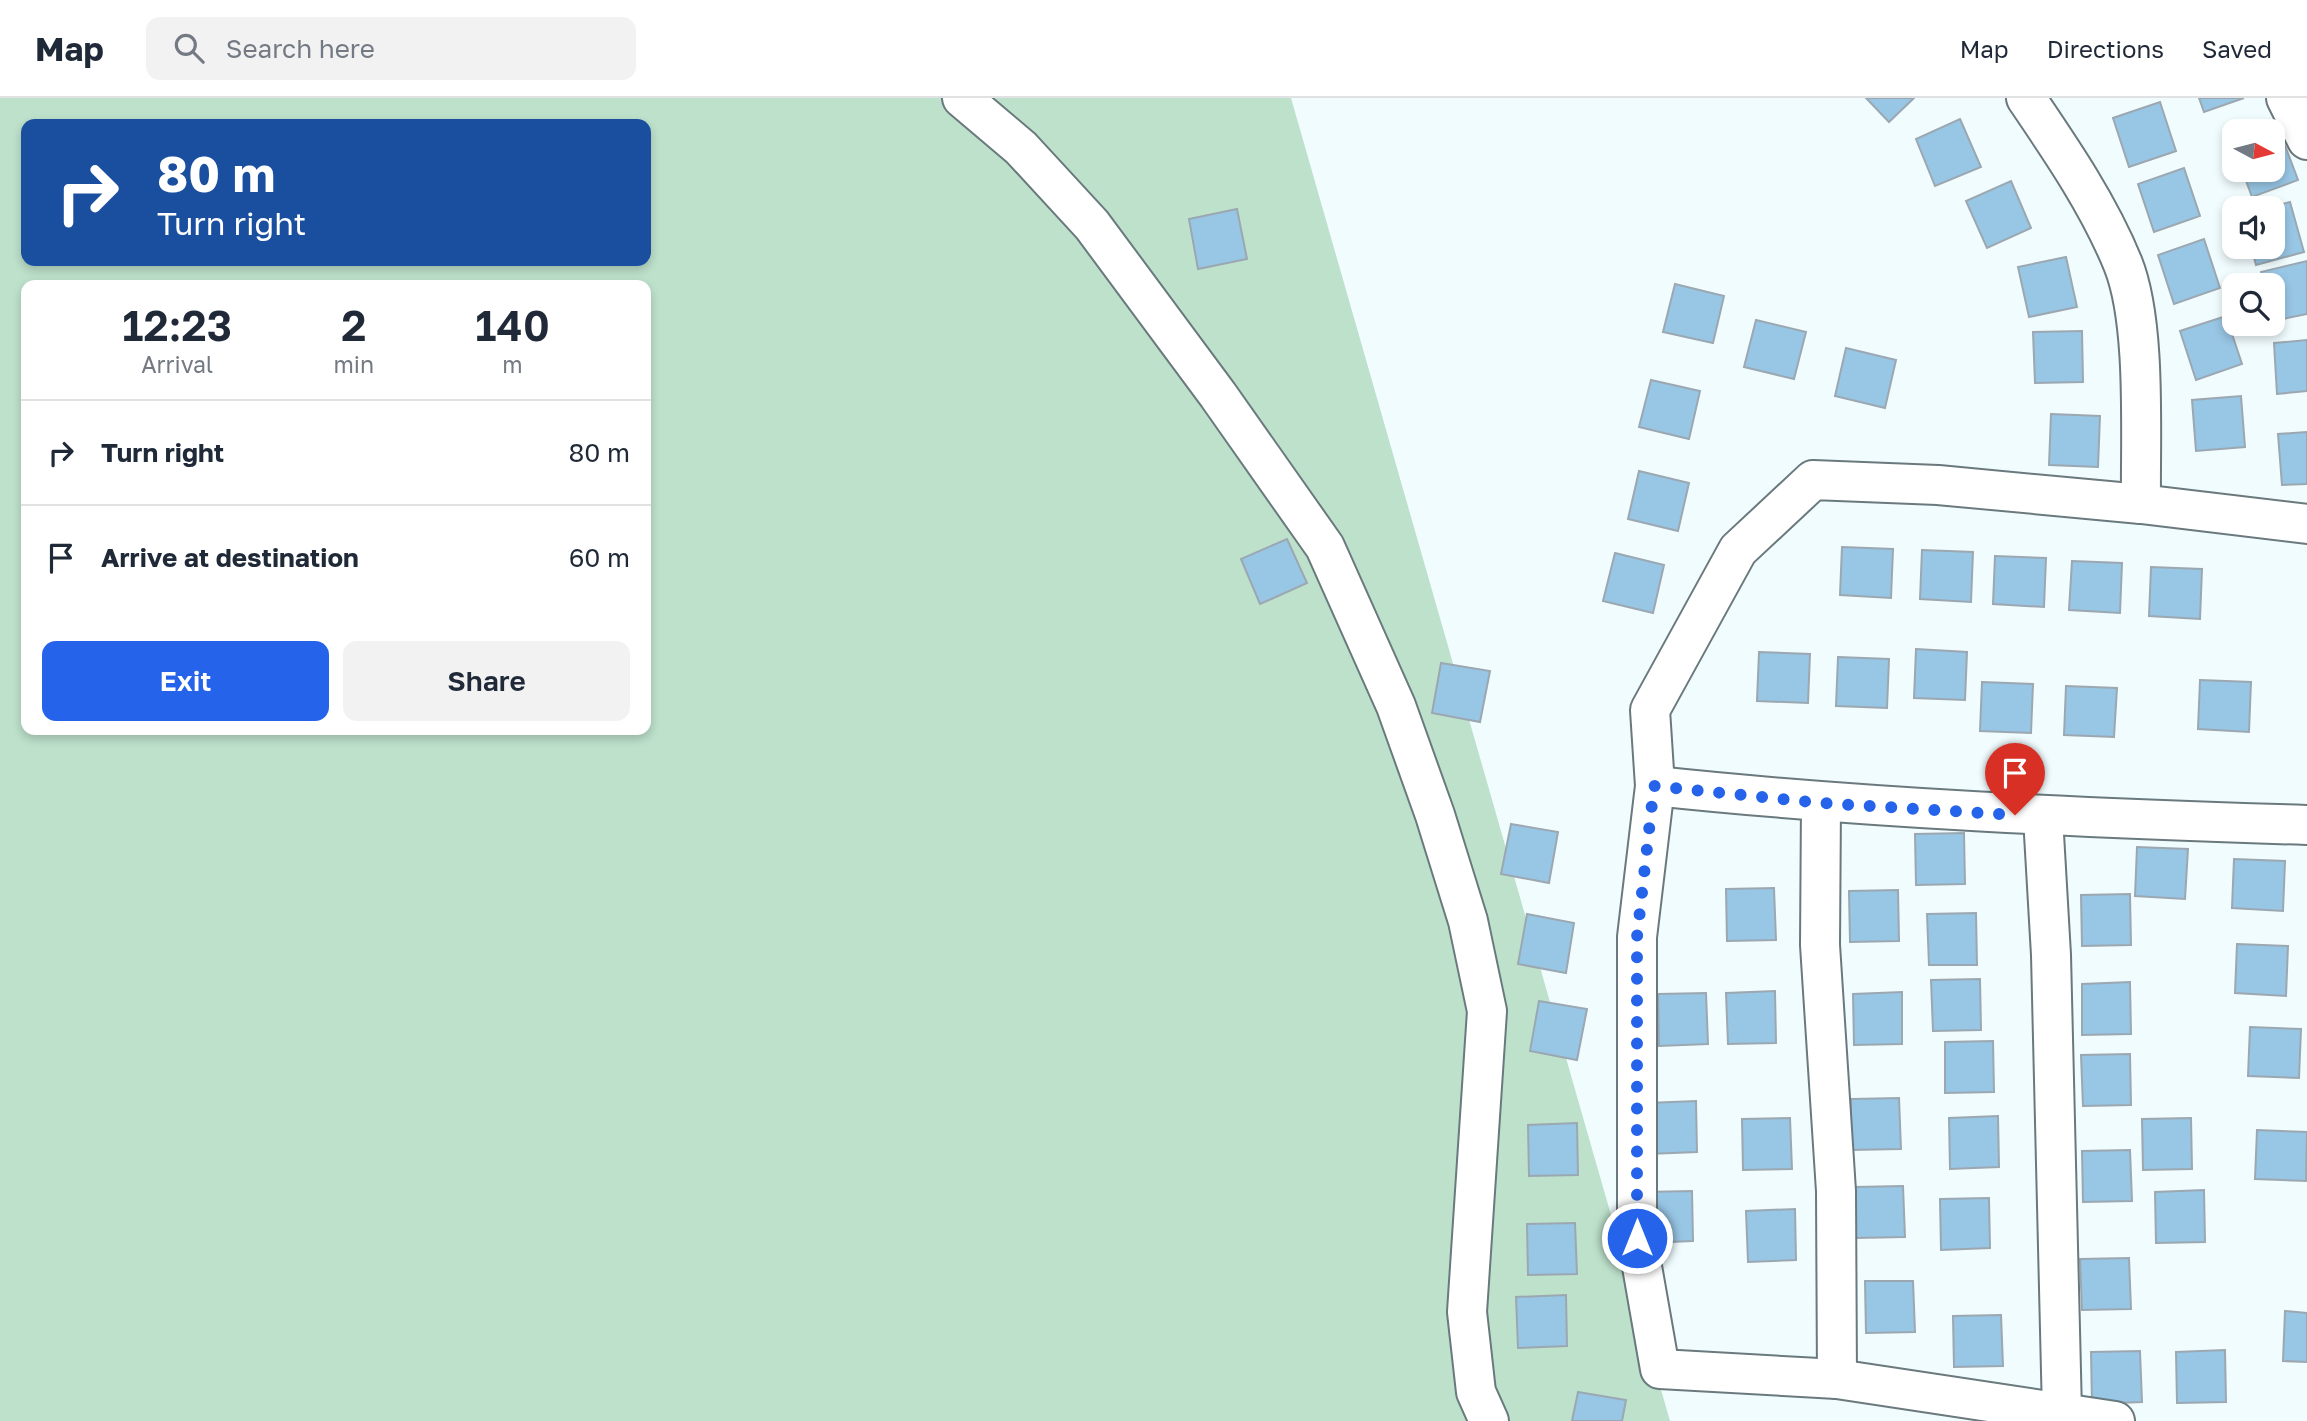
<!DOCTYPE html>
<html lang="en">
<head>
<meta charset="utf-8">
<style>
  :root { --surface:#fff; --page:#f2f2f3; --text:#1f2937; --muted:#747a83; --line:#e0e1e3; --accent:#2563eb }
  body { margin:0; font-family:"Golos Text",sans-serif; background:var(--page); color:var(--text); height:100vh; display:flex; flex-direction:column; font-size:26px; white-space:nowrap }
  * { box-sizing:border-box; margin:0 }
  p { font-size:23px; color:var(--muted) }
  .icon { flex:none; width:38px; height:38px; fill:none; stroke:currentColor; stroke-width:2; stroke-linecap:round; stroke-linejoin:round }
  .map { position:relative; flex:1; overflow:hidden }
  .details { position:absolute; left:21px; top:182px; width:630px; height:455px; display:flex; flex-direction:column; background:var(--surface); border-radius:14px; box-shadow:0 4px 10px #0003 }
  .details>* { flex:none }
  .banner { position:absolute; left:21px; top:21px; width:630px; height:147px; border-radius:14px; box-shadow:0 4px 10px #0003; background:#1a4fa0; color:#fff; overflow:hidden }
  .needle { width:46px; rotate:97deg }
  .tools { position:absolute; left:2222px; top:21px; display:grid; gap:14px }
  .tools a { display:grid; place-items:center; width:63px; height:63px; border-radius:14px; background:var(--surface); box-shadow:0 4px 10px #0003; font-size:35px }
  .pin { position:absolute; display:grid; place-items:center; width:60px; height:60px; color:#fff; margin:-72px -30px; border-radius:50% 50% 50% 0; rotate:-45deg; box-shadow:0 0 7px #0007 }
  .pin .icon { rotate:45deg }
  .me { position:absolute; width:77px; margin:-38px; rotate:0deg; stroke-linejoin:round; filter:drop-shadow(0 0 5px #0008) }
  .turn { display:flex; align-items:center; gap:24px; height:147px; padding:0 21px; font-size:32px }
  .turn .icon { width:91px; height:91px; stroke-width:2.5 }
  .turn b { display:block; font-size:49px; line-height:60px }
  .eta { display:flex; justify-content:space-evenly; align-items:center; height:119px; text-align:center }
  .eta b { font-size:42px; font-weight:600; line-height:49px }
  .primary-button { display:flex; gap:14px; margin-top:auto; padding:14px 21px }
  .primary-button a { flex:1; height:80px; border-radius:14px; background:var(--accent); color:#fff; font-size:28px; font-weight:600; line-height:80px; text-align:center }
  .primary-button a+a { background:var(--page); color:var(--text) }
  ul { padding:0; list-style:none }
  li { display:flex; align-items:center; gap:21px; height:105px; padding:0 21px; border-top:2px solid var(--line) }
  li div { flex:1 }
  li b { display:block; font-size:26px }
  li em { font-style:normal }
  header { display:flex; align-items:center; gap:42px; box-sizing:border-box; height:98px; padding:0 35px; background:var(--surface); border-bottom:2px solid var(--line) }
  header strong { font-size:33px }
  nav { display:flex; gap:38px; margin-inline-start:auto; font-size:24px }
  .search { width:490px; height:63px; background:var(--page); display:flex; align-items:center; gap:18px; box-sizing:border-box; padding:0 24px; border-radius:14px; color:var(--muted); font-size:26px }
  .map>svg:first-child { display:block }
</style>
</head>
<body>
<header>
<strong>Map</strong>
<div class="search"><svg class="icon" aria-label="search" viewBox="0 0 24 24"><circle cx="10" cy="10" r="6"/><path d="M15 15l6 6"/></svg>Search here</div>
<nav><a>Map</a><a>Directions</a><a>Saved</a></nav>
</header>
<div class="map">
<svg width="2307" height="1323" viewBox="0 0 2307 1323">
  <rect width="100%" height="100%" fill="#f1fcff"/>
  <!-- green -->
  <path fill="#bde1cb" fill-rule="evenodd" d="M0 0H1291L1670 1323H0ZM26 26H646V163H26ZM26 187H646V632H26Z"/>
  <!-- building -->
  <g fill="#98c6e5" stroke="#9ba8b1" stroke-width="2">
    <polygon points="1866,0 1914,0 1889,24"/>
    <polygon points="2199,0 2244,0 2204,14"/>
    <polygon points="2160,4 2176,53 2129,69 2113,20"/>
    <polygon points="1960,21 1981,69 1935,88 1916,41"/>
    <polygon points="2280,34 2298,82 2252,99 2242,72 2273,72 2273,37"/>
    <polygon points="2184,70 2200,118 2154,134 2138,86"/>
    <polygon points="2011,83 2031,130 1987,150 1966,103"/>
    <polygon points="2290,104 2304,154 2256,167 2251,149 2273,149 2273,110 2268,110"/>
    <polygon points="1237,111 1247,161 1198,171 1189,121"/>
    <polygon points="2204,141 2220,190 2174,206 2158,157"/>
    <polygon points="2066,159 2077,209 2029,219 2018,169"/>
    <polygon points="2307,163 2307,216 2273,223 2273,187 2263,187 2261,174"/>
    <polygon points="1675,186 1724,198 1713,245 1663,234"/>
    <polygon points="2226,218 2242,266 2196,282 2180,233"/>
    <polygon points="1756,222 1806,234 1794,281 1744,269"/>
    <polygon points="2082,233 2083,284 2035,285 2033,234"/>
    <polygon points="2307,242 2307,293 2277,296 2274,245"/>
    <polygon points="1846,250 1896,262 1885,310 1835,298"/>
    <polygon points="1651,282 1700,293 1689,341 1639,329"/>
    <polygon points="2241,298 2245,349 2196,353 2192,302"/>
    <polygon points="2051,316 2100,318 2098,369 2049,367"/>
    <polygon points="2307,334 2307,386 2282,387 2278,336"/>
    <polygon points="1639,373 1689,385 1678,433 1628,421"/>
    <polygon points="1287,441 1307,485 1260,506 1241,461"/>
    <polygon points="1842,449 1893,451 1891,500 1840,497"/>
    <polygon points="1922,452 1973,454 1971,504 1920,501"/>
    <polygon points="1615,455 1664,467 1653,515 1603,503"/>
    <polygon points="1995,458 2046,460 2044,509 1993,506"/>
    <polygon points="2072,463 2122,465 2120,515 2069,512"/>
    <polygon points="2151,469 2202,471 2200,521 2149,518"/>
    <polygon points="1916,551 1967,554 1965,602 1914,600"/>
    <polygon points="1759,554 1810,556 1808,605 1757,603"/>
    <polygon points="1838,559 1889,561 1887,610 1836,608"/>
    <polygon points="1441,565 1490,573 1480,624 1432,615"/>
    <polygon points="2200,582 2251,584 2249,634 2198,631"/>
    <polygon points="1982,584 2033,586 2031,635 1980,633"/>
    <polygon points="2066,588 2117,590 2114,639 2064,637"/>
    <polygon points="1511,726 1558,734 1549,785 1501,776"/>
    <polygon points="1964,735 1965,786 1916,787 1915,736"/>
    <polygon points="2137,749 2188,751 2185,801 2135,798"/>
    <polygon points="2234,761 2285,763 2283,813 2232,810"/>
    <polygon points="1774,790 1776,842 1727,843 1726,791"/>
    <polygon points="1898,792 1899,843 1850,844 1849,793"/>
    <polygon points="2130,796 2131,847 2082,848 2081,797"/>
    <polygon points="1976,815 1977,867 1929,867 1927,816"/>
    <polygon points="1527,816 1574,825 1566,875 1518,866"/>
    <polygon points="2237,846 2288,848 2286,898 2235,895"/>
    <polygon points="1980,881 1981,932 1933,933 1931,882"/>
    <polygon points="2130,884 2131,936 2082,937 2082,886"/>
    <polygon points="1775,893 1776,945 1728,946 1726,895"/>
    <polygon points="1902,894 1902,946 1854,947 1853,896"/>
    <polygon points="1706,895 1708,946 1659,948 1658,896"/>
    <polygon points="1539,903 1587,911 1577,962 1530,953"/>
    <polygon points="2250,929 2301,931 2299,980 2248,978"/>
    <polygon points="1993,943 1994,994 1945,995 1945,944"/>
    <polygon points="2130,956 2131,1007 2083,1008 2081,957"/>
    <polygon points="1899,1000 1901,1051 1851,1052 1851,1001"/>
    <polygon points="1696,1003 1697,1054 1648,1056 1647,1005"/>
    <polygon points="1998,1018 1999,1069 1950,1071 1949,1020"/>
    <polygon points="1790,1020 1792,1071 1743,1072 1742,1021"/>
    <polygon points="2191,1020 2192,1071 2143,1072 2142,1021"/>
    <polygon points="1577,1025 1578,1077 1529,1078 1528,1027"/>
    <polygon points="2257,1032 2307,1034 2306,1083 2255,1081"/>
    <polygon points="2130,1052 2132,1103 2083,1104 2082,1053"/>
    <polygon points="1903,1088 1905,1139 1856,1140 1855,1089"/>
    <polygon points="2204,1092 2205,1144 2156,1145 2155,1094"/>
    <polygon points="1692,1093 1693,1143 1644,1145 1643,1094"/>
    <polygon points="1989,1100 1990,1150 1941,1152 1940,1101"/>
    <polygon points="1795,1111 1796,1162 1748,1164 1746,1113"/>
    <polygon points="1575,1125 1577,1176 1528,1177 1527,1126"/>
    <polygon points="2129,1160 2131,1211 2082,1212 2080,1161"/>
    <polygon points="1865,1183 1913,1183 1915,1234 1866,1235"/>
    <polygon points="1566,1197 1567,1248 1518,1250 1516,1199"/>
    <polygon points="2285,1213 2307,1215 2307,1264 2283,1263"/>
    <polygon points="2001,1217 2003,1268 1954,1269 1953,1218"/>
    <polygon points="2225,1252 2226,1304 2177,1305 2176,1254"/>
    <polygon points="2140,1253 2142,1304 2092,1306 2091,1254"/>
    <polygon points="1578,1294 1626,1302 1622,1323 1572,1323"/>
  </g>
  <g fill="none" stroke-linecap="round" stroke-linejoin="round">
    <!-- minor casing -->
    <g stroke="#69797d" stroke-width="42">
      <g id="minor">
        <polyline points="962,0 1021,50 1092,127 1218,297 1325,449 1396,608 1435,717 1468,823 1487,913 1467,1214 1476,1294 1489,1323"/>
        <path d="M2026 0C2062 53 2099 107 2123 166 2147 226 2140 340 2141 406"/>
        <polyline points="2286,0 2307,42"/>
        <path d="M1655 688C1872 711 2089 720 2307 727"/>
        <polyline points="1821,705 1820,847 1836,1093 1837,1281"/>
        <polyline points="2043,719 2051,857 2062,1315"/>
        <polyline points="2115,1323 1837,1281 1660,1271 1637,1140 1637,839 1655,688 1650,612 1738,452 1813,382 1938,387 2141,406 2307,426"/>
      </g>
    </g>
    <!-- minor -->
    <use href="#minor" stroke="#fff" stroke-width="38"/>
  </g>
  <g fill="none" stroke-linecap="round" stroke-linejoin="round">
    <!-- route -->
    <polyline stroke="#2563eb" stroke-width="12" stroke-dasharray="0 21.6" points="1637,1140 1637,839 1654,688 1821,705 2015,717"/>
  </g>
</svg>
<div class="tools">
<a><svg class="needle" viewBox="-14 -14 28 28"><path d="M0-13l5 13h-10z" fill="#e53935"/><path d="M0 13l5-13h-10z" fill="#747a83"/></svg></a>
<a><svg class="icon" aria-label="sound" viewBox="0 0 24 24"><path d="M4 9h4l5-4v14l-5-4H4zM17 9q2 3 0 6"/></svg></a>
<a><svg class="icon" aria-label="search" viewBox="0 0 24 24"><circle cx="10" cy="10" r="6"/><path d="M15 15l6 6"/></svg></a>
</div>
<div class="pin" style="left:2015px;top:717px;background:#d93025"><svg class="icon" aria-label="arrive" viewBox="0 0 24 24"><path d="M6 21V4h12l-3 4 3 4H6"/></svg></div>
<svg class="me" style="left:1637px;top:1140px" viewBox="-20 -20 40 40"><circle r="17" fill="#2563eb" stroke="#fff" stroke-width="3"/><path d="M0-11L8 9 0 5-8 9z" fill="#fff"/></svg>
<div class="banner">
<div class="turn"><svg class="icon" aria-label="right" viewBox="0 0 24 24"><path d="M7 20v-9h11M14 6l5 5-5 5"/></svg><div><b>80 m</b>Turn right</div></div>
</div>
<section class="details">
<div class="eta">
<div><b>12:23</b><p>Arrival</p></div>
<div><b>2</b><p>min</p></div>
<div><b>140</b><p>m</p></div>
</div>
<ul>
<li><svg class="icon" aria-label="right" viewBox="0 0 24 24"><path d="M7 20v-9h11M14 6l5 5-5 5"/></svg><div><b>Turn right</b></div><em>80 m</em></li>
<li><svg class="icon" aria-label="arrive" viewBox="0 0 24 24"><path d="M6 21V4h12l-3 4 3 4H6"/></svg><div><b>Arrive at destination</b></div><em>60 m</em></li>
</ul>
<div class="primary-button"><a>Exit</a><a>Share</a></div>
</section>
</div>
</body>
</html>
